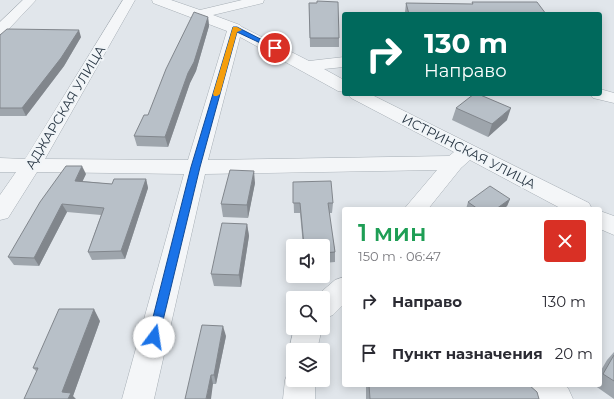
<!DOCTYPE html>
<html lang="ru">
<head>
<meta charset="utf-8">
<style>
  :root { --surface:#fff; --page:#f7f7f7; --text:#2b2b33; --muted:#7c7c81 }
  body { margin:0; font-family:Montserrat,sans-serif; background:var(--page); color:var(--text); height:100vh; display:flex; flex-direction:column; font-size:15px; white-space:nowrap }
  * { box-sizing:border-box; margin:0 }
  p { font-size:13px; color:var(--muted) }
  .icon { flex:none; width:22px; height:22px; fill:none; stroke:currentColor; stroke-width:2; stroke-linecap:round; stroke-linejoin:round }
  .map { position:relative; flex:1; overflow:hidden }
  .sheet { position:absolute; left:342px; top:207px; width:260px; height:180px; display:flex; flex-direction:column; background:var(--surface); border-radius:4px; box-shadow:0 2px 10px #0003 }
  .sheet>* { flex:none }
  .banner { position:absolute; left:342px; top:12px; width:260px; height:84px; border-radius:4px; box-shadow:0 2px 10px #0003; background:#00695c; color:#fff; overflow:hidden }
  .fabs { position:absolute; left:286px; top:239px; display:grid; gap:8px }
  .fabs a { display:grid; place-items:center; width:44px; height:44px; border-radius:4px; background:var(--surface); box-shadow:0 2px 10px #0003; font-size:20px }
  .pin { position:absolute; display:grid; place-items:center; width:34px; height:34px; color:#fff; margin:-17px; border:2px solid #fff; border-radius:50%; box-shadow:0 1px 4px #0007 }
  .me { position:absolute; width:44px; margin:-22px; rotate:14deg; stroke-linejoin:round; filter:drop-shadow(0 0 3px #0008) }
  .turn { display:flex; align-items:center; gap:14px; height:84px; padding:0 16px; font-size:18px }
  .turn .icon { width:52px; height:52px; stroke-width:2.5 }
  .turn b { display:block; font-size:28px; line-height:34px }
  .round { display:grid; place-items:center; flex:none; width:42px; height:42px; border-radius:4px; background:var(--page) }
  .head { display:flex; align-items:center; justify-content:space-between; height:68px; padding:0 16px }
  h1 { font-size:24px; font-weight:600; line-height:30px; color:#1e9e55 }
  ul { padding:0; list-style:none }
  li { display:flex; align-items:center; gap:12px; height:52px; padding:0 16px }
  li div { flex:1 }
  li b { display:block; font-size:15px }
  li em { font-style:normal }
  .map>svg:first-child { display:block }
</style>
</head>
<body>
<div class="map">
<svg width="614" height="399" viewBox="0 0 614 399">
  <rect width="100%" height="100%" fill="#e1e6eb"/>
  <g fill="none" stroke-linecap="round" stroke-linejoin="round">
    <!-- minor casing -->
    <g stroke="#a6aeb5" stroke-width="1">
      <g id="minor">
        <polygon points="23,0 36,0 5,33 0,34 0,22"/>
        <polygon points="123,0 135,0 45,159 188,160 227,31 153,3 152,0 171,0 200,10 242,0 264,0 263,3 213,15 240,25 242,27 309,61 344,57 344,67 324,69 344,80 344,92 338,91 240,37 208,160 449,156 454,152 351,98 348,94 370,94 589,203 592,209 562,209 470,160 461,168 428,209 404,209 437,170 205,174 154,399 122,399 184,174 37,172 8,218 0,220 0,195 16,172 0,172 0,158 25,159"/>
        <polygon points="600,89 614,93 614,103 593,98 590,94 600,94"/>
        <polygon points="600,211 614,216 614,235 600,229"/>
        <polygon points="344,277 344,304 333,315 323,319 323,298 314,298 335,280"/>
        <polygon points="294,328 322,328 317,350 293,350 293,360 289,350"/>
        <polygon points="293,368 293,380 315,380 315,399 283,399 285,380 289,370"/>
        <polygon points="525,385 564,385 568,388 573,399 533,399 529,396"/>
      </g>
    </g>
    <!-- minor -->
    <use href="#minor" fill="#f4f6f8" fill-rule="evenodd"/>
  </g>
  <!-- wall -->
  <g fill="#9ea5ac">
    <polygon points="472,2 546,14 405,14 405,12 406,3 472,4"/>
    <polygon points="309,3 339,38 339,47 310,47"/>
    <polygon points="208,17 209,26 196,71 190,83 168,147 137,146 134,136 148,115"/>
    <polygon points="0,35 81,37 64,66 26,116 0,116"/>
    <polygon points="456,108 507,120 488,137 452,120"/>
    <polygon points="86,174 82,181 112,184 146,179 148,188 125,259 92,260 88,252 101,215 67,212 39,266 14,265 8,257"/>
    <polygon points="293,182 333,203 332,213 329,213 335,252 335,262 323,263 323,246 303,246 300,213 294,213"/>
    <polygon points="255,183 248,218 223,217 221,204"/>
    <polygon points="510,199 507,206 503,209 466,209 468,202"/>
    <polygon points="247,224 249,236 241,287 214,286 211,274"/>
    <polygon points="100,321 73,396 37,372 33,368"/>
    <polygon points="226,336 216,384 213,384 185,399"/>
    <polygon points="614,352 614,399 594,385 600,385 600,372 607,360"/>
    <polygon points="366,385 529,385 539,399 366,399"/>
  </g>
  <!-- shaded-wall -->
  <g fill="#81868c">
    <polygon points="208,17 209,26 196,71 190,83 168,147 165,137"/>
    <polygon points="79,30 81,37 64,66 26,116 22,108"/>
    <polygon points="511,108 507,120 488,137 492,124"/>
    <polygon points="82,166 86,174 79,189 75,181"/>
    <polygon points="254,171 255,183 248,218 247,205"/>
    <polygon points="146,179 148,188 125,259 121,251"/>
    <polygon points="510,199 507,206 503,209 496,209"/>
    <polygon points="62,204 67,212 39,266 34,258"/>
    <polygon points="247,224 249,236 241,287 239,275"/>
    <polygon points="94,309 100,321 73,396 76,399 68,399 62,392"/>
    <polygon points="223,326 226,336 216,384 214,375"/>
    <polygon points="211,375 213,384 211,399 206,399"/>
  </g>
  <!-- building -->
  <g fill="#b8c0c8" stroke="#81868c">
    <polygon points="317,1 338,2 339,38 310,38 309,3 317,3"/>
    <polygon points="472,2 537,2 546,14 409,14 406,3 473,4"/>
    <polygon points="194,12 208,17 194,62 188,73 165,137 134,136 144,115 148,115 166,69"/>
    <polygon points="7,29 79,30 61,58 22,108 0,108 0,35"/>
    <polygon points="474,94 478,94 511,108 492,124 456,108"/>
    <polygon points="66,166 82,166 75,181 112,184 114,179 146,179 121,251 88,252 104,208 62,204 34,258 8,257 40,202"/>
    <polygon points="230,170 254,171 247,205 221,204"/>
    <polygon points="331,181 333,203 328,203 335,252 323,253 323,246 304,246 300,203 293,203 293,182"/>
    <polygon points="490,186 510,199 496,209 478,209 468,202"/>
    <polygon points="222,223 247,224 239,275 211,274"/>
    <polygon points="59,309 94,309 62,392 71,393 68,399 24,399 38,368 33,368"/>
    <polygon points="202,325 223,326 214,375 211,375 206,399 185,399"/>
    <polygon points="614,355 614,381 603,374"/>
    <polygon points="369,385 529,385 537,392 539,399 370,399"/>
  </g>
  <!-- route -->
  <polygon fill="#1a73e8" stroke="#114b97" points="233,27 237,27 278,48 273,49 237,32 200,167 159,337 158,341 154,343 149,341 148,337 191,167"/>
  <!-- slow -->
  <polygon fill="#f59e0b" points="233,27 237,27 242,30 237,32 220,94 217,96 214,96 213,94"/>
  <g text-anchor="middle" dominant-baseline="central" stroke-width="4" stroke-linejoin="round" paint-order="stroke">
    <!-- street labels -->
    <g font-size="13" fill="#283643" stroke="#f1f5f8">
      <text transform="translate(65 107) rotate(-59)">АДЖАРСКАЯ УЛИЦА</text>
      <text transform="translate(469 151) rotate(27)">ИСТРИНСКАЯ УЛИЦА</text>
    </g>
  </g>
</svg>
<div class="fabs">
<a><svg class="icon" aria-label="sound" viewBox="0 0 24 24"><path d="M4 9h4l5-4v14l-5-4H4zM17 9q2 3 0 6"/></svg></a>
<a><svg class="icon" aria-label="search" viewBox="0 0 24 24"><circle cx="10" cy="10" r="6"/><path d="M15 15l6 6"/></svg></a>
<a><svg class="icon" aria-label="layers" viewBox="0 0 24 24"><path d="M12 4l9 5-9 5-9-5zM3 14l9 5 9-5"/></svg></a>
</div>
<div class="pin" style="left:275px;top:48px;background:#d93025"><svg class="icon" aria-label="arrive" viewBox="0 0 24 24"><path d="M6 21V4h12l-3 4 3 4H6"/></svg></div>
<svg class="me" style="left:154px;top:337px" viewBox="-20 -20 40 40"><circle r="19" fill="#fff"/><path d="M0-13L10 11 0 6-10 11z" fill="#1a73e8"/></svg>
<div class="banner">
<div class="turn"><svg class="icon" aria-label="right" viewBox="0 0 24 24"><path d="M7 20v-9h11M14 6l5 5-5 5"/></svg><div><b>130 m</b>Направо</div></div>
</div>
<section class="sheet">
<div class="head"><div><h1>1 мин</h1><p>150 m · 06:47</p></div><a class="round" style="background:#d93025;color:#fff"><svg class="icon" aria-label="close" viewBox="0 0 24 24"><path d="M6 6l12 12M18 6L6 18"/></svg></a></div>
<ul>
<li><svg class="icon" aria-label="right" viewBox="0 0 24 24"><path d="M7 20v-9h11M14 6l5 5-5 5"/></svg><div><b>Направо</b></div><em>130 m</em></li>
<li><svg class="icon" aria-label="arrive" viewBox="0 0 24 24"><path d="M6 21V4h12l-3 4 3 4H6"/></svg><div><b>Пункт назначения</b></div><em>20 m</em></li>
</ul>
</section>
</div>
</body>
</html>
